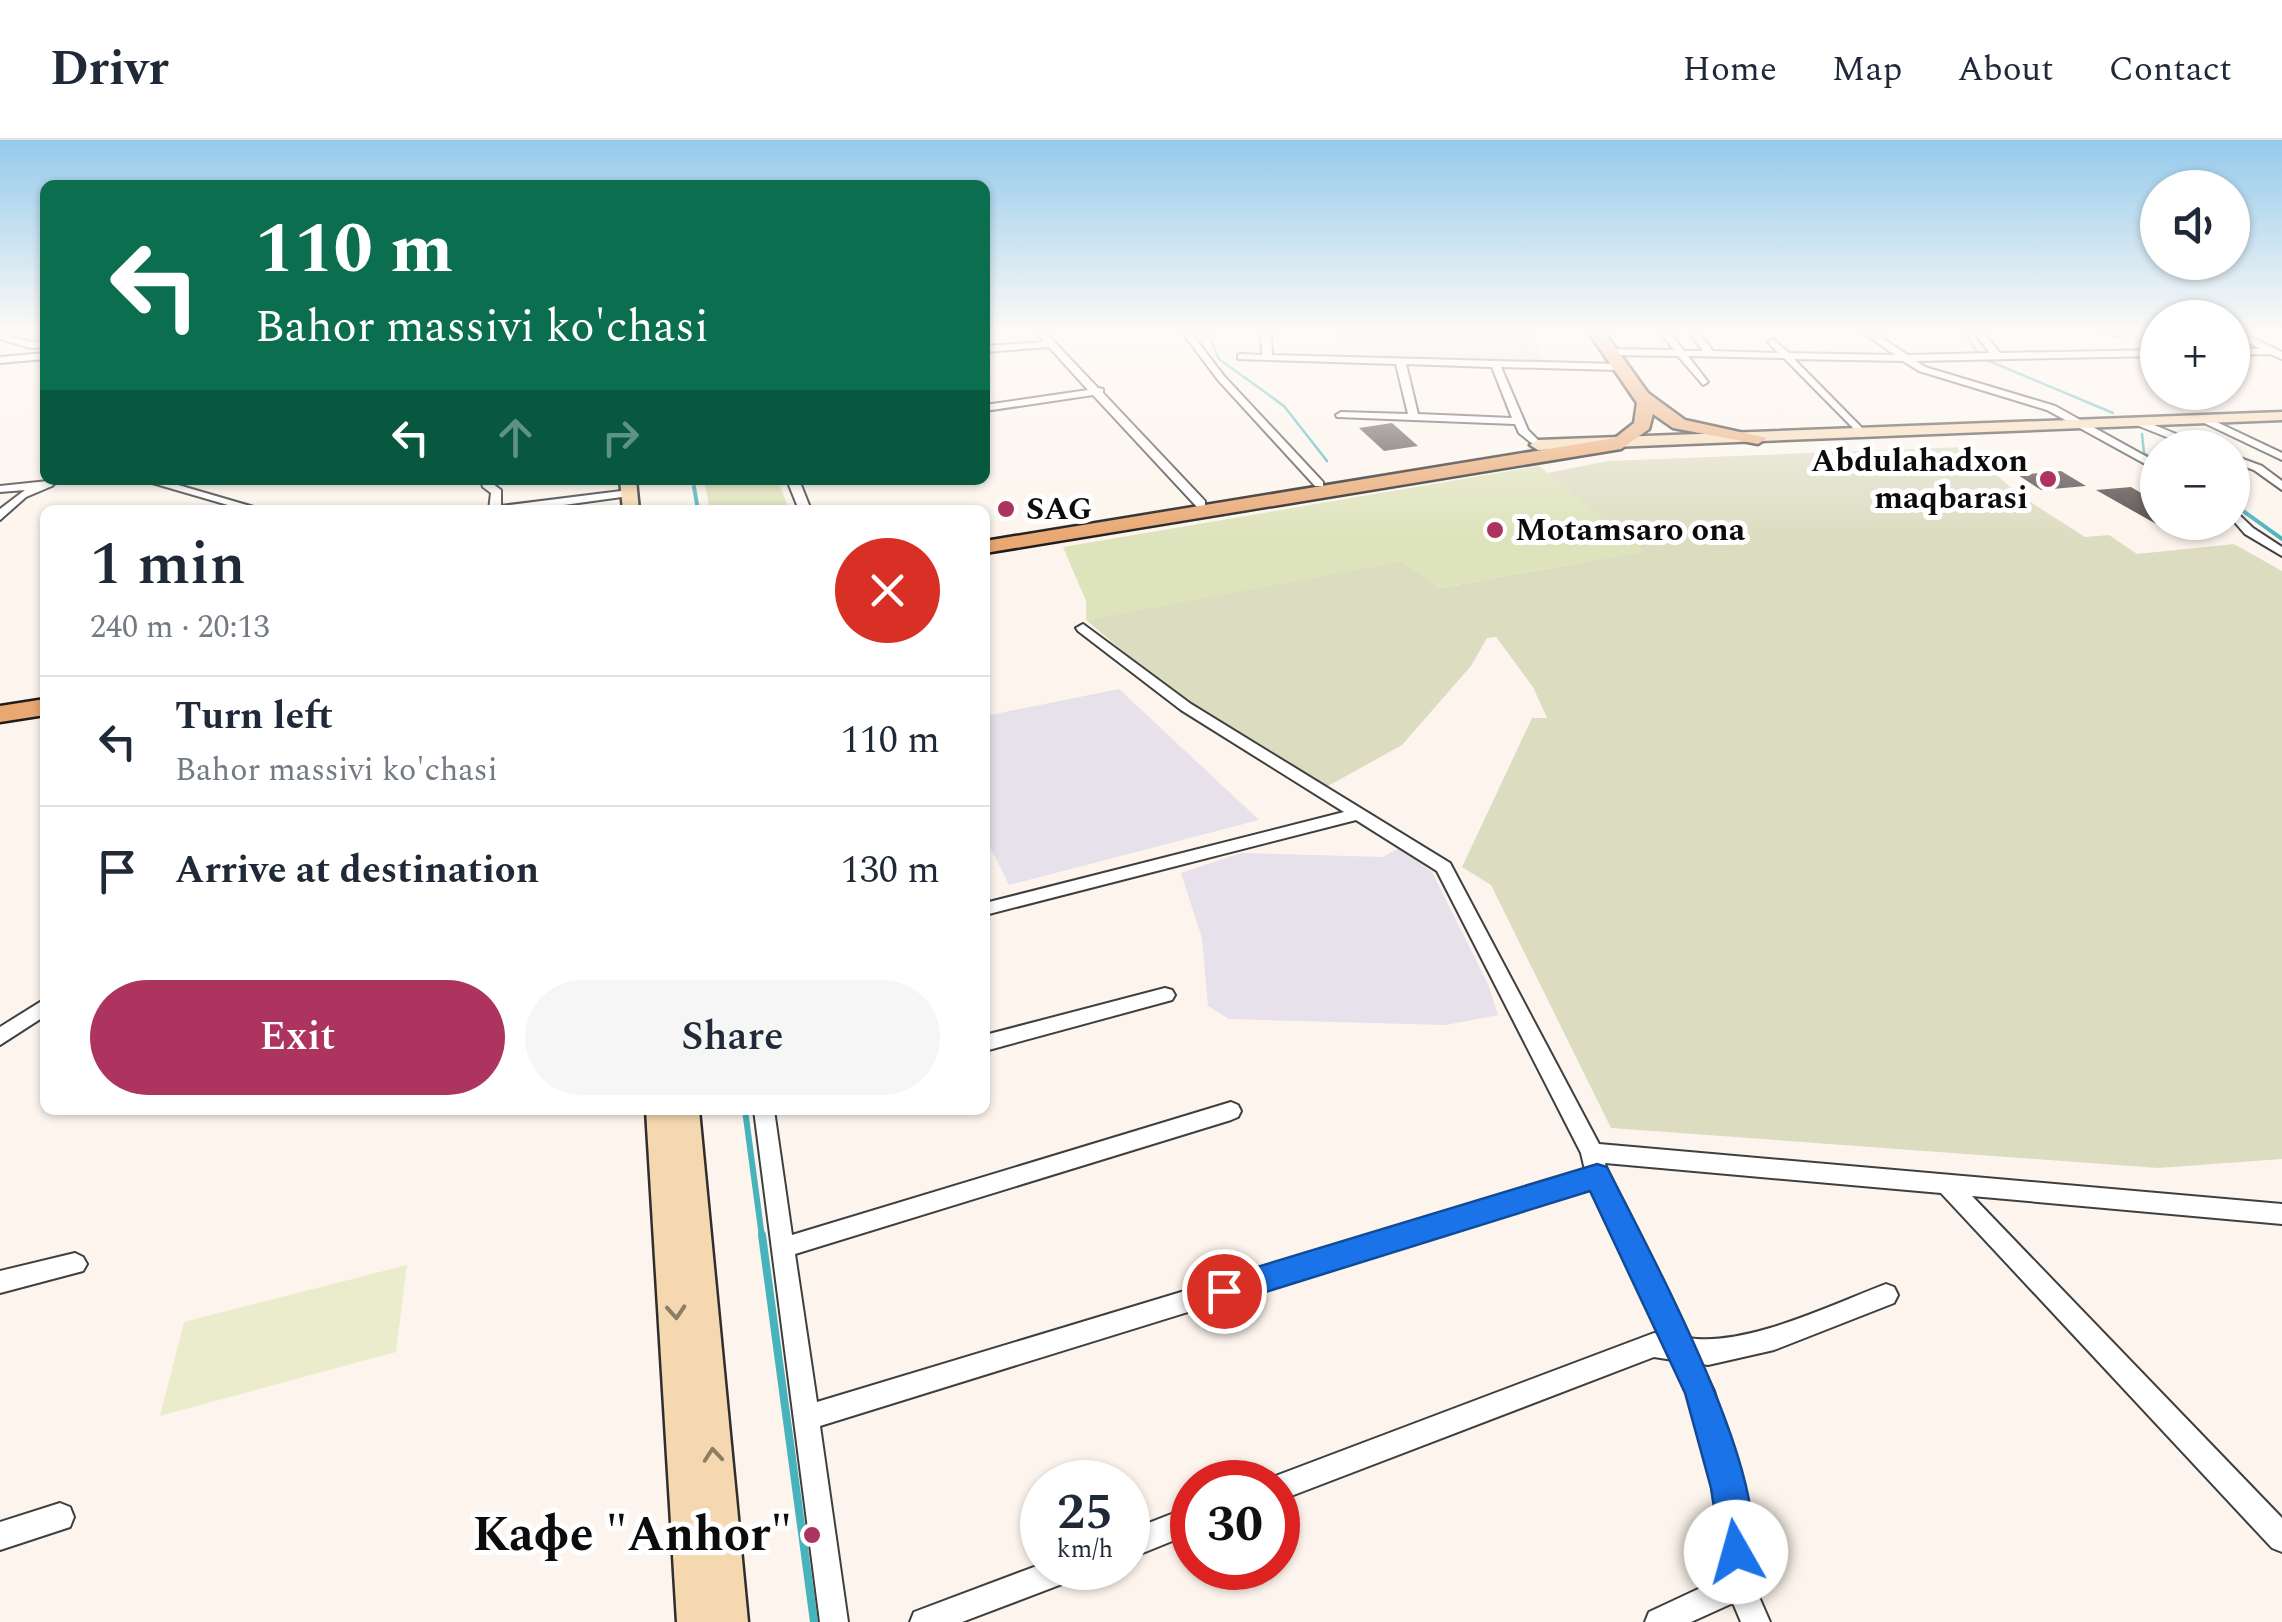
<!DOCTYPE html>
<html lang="en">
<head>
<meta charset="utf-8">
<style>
  :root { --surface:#fff; --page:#f6f6f7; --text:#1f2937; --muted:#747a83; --line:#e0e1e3; --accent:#ac345f }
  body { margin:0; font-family:Spectral,serif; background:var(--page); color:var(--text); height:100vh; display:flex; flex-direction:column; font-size:38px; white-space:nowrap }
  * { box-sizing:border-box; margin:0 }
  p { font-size:32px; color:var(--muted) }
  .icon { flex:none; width:55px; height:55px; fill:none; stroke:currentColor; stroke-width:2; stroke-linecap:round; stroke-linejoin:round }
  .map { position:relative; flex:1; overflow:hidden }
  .sheet { position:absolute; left:40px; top:365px; width:950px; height:610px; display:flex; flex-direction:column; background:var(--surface); border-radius:15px; box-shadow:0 2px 8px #0004 }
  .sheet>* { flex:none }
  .guide { position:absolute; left:40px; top:40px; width:950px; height:305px; border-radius:15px; box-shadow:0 2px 8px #0004; background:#0b6e4f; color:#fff; overflow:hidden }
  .controls { position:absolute; left:2140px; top:30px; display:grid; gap:20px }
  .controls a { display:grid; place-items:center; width:110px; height:110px; border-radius:50%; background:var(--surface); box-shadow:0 2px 8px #0004; font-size:50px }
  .speed { position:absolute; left:1020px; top:1320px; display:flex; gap:20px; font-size:50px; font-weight:700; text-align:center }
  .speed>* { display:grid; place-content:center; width:130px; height:130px; border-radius:50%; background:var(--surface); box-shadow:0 2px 8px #0004; line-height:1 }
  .speed small { font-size:25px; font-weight:400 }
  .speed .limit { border:15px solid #d22; background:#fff; color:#111 }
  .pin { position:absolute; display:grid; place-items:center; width:85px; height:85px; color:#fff; margin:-42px; border:5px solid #fff; border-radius:50%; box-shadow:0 2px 10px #0007 }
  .me { position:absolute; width:110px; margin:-55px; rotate:353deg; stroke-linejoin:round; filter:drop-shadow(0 0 8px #0008) }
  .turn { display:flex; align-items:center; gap:35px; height:210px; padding:0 50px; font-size:45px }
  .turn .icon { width:130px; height:130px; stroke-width:2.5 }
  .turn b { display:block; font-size:70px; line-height:85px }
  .lanes { display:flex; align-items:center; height:95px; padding:0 50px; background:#0003; justify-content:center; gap:50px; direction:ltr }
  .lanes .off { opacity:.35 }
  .round { display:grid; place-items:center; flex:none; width:105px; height:105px; border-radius:52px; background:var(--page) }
  .headline { display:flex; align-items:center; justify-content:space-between; height:170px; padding:0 50px }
  h1 { font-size:60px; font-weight:600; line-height:75px }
  .cta { display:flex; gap:20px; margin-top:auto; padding:20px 50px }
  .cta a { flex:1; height:115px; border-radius:60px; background:var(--accent); color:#fff; font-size:40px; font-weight:600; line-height:115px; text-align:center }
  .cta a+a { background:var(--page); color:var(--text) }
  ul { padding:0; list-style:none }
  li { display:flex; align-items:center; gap:30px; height:130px; padding:0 50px; border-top:2px solid var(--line) }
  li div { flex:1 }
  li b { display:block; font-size:38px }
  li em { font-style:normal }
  header { display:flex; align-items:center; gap:60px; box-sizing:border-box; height:140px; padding:0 50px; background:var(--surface); border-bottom:2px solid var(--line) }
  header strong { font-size:48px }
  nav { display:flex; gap:55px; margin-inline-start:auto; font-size:35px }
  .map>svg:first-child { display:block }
</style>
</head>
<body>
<header>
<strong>Drivr</strong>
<nav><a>Home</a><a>Map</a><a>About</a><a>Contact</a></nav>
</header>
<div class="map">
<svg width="2282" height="1482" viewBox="0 0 2282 1482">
  <rect width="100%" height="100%" fill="#fdf5ed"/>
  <!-- industrial -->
  <g fill="#e6e1ea">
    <polygon points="1318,193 1519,193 1534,196 1546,223 1382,217 1379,206 1337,203 1337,194"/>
    <polygon points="1119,549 1259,680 1009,745 985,697 985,576"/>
    <polygon points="1399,708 1432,732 1488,844 1498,875 1446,885 1229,879 1208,866 1202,798 1181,733 1241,713 1383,717"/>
  </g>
  <!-- green -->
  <g fill="#dde3bb">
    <polygon points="1539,326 1646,411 1437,448 1211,458 1086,480 1086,461 1063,407"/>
    <polygon points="704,340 778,340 789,370 710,370"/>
  </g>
  <!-- cemetery -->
  <polygon fill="#dcdcc1" points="1965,307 2018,354 2085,397 2109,395 2137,414 2234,404 2282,431 2282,1019 2158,1028 1611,988 1491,745 1462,727 1532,578 1547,578 1533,547 1496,497 1487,498 1471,526 1402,605 1328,646 1181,560 1086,480 1401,422 1438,448 1645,411 1547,333 1608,321"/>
  <!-- pitch -->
  <polygon fill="#ebeccc" points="407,1125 396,1212 160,1276 184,1182"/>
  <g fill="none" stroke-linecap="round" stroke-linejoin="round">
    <!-- stream-far3 -->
    <g stroke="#47b3bd" stroke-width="2.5">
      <polyline points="1208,193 1219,219 1284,266 1327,321"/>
      <polyline points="1965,193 1978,214"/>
      <polyline points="1982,218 2113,273"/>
      <polyline points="2142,294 2144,313 2158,322"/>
      <polyline points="693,340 695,349"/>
    </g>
    <!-- stream-far2 -->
    <g stroke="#47b3bd" stroke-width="4">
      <polyline points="694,347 698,370"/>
      <polyline points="2232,363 2282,399"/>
    </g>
    <!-- stream-far1 -->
    <polyline stroke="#47b3bd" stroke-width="6" points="745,970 762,1097"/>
    <!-- stream -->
    <polyline stroke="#47b3bd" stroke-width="8" points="762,1095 814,1482"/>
  </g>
  <!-- building -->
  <g fill="#544b4a">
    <polygon points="1392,283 1418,306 1384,311 1359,288"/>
    <polygon points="2061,331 2086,346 2041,350 2018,335"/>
    <polygon points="2131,347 2158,363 2158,385 2096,350"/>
  </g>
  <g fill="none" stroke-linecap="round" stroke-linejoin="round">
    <!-- street casing -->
    <g stroke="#3f3f3f" stroke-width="4">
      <g id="street">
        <polygon points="0,193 31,202 45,201 45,207 31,208 0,199"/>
        <polygon points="1036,193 1046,193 1098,248 1103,249 1103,253 1205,361 1205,367 1197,367 1093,255 985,271 985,265 1088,250 1049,207 985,212 985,206 1044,202"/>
        <polygon points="1183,193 1191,193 1224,236 1323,342 1323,346 1315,346 1218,240"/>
        <path d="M1261 193H1271L1272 215 1617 224 1622 227 1617 230 1501 227 1528 290 1543 305 1538 308 1519 293 1515 284 1337 277 1336 275 1341 272 1408 274 1396 224 1238 219V215L1241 214 1262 215ZM1406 224 1492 227 1512 278 1418 274Z"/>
        <polygon points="1661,193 1670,193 1684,211 1703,211 1690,193 1699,193 1713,211 1778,213 1768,202 1773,199 1789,213 1895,215 1864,193 1874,193 1908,215 1990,213 1974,193 1983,193 2000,213 2158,210 2158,216 1916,221 1925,227 2055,266 2158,323 2158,331 2047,270 1919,231 1903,221 1794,219 1866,292 1866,296 1862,297 1784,218 1688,216 1708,242 1703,245 1678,216 1608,215 1603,212 1608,209 1674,210"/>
        <polygon points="2102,193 2125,193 2120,196"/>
        <polygon points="2232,193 2242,193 2282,212 2282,219 2270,214 2232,215 2232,209 2261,209 2232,195"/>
        <polygon points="45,213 45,219 0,223 0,217"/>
        <polygon points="2204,276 2282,313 2282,320 2200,281 2199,279"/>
        <polygon points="2134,280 2142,280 2210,308 2194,308 2134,284"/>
        <polygon points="2232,315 2262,326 2282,341 2282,350 2254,330 2232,322"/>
        <polygon points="142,340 161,340 264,370 245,370"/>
        <polygon points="481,340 493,340 493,344 501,350 501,366 629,350 635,353 629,356 528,370 489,370 491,353 483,347"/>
        <polygon points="787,340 799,340 811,370 799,370"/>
        <polygon points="48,341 54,344 52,346 26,357 0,380 0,369 25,350 0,352 0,346"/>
        <polygon points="2232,368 2253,388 2282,407 2282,416 2245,394 2232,379"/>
        <path d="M1083 484 1191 564 1450 723 1599 1004 2282 1064V1084L1972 1056 2282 1378V1412L2272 1408 1941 1053 1605 1023 1608 1036 1688 1198C1746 1207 1831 1165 1886 1144L1894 1147 1898 1155 1894 1163 1774 1210 1708 1225 1701 1224 1714 1251 1741 1348 1753 1443 1770 1482H1741L1733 1463 1691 1482H1645L1649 1472 1724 1437C1716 1361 1706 1290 1673 1220L1654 1217 1278 1361V1342H1267L1269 1339 1278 1335 1654 1193 1661 1194 1591 1047 820 1286 848 1482H820L754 970H774L792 1095 1231 962 1238 965 1241 971 1238 977 1231 980 795 1114 817 1262 1585 1030 1581 1013 1437 731 1356 680 985 775V763L1344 672 1181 570 1078 491 1076 488Z"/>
        <polygon points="1165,848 1172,850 1175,855 1172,860 985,911 985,895"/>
        <polygon points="45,859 45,876 0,905 0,887"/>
        <polygon points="75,1113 83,1117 87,1124 83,1131 0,1153 0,1131"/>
        <polygon points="60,1363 70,1367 74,1377 70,1387 0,1410 0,1382"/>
        <polygon points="1192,1366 1192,1393 1128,1419 1128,1391"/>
        <polygon points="1042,1424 1042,1428 1082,1428 1078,1438 962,1482 910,1482 914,1472"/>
      </g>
    </g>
    <!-- secondary casing -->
    <g stroke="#2e2e2e" stroke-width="5">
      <g id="secondary">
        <polygon points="2282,272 2282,280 1538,310 1530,305 1538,300"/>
        <polygon points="620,340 636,340 639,370 623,370"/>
        <polygon points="646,970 699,970 748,1482 677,1482"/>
      </g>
    </g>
    <!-- primary casing -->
    <g stroke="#1d1d1d" stroke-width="5">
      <g id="primary">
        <polygon points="1589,193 1605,193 1648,253 1685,280 1767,298 1758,304 1673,288 1653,274 1649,289 1621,309 985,413 985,401 1615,298 1634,283 1637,263"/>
        <polygon points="45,559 45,575 0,582 0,566"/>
      </g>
    </g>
    <!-- street -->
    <use href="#street" fill="#fff" fill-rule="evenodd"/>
    <!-- secondary -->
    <use href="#secondary" fill="#f6d8b0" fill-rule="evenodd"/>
    <!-- primary -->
    <use href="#primary" fill="#e9a771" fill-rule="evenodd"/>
  </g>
  <!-- one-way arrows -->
  <defs><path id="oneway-chevron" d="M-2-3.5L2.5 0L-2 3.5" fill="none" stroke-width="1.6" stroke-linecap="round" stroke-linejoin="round" transform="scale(2.5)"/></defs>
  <g stroke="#8d7c66">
    <use href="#oneway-chevron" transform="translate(676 1172) rotate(86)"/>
    <use href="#oneway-chevron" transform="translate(713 1315) rotate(-95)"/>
  </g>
  <!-- sky -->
  <linearGradient id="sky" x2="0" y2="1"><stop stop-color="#95caeb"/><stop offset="0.48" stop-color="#fefaf7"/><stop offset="1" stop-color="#fefaf7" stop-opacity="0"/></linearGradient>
  <rect width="2282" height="400" fill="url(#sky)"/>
  <!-- route -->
  <path fill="#1a73e8" stroke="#114b97" stroke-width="2.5" d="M1597 1024 1607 1027C1645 1104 1780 1348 1748 1425L1736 1430 1723 1425 1711 1348 1685 1253 1590 1051 1224 1165 1214 1161 1209 1151 1214 1141 1224 1137Z"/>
  <!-- markers -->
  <g fill="#ac345f" stroke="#fff" stroke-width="4">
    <circle cx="2048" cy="339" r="10"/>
    <circle cx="1006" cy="369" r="10"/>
    <circle cx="1495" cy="390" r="10"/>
    <circle cx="812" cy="1395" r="10"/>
  </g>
  <g text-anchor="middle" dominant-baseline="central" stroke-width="10" stroke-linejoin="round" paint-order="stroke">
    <!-- far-poi labels -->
    <g font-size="32" font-weight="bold" fill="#0c0c0c" stroke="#fff" text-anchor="start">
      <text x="2028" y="321" text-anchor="end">Abdulahadxon<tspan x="2028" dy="37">maqbarasi</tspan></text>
      <text x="1026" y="369">SAG</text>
      <text x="1515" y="390">Motamsaro ona</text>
    </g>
    <!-- near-poi labels -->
    <g font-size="48" font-weight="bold" fill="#0c0c0c" stroke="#fff" text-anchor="end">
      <text x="792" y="1395">Кафе "Anhor"</text>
    </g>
  </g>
</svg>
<div class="controls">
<a><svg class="icon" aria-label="sound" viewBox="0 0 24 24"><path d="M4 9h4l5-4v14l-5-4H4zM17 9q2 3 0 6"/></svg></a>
<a>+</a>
<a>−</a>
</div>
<div class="speed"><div>25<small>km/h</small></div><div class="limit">30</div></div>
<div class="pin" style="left:1224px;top:1151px;background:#d93025"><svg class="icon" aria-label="arrive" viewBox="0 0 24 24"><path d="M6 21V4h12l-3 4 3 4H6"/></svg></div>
<svg class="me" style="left:1736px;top:1412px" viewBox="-20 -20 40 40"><circle r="19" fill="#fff"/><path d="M0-13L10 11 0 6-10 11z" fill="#1a73e8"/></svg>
<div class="guide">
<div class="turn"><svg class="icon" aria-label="left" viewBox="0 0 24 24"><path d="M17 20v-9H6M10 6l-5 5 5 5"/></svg><div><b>110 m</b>Bahor massivi ko'chasi</div></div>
<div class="lanes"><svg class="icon" aria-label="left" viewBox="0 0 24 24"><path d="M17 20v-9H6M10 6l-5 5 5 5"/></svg><svg class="icon off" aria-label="ahead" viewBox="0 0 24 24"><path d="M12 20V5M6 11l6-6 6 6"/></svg><svg class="icon off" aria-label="right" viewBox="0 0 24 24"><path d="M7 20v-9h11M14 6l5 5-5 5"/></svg></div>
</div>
<section class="sheet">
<div class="headline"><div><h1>1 min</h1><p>240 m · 20:13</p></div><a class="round" style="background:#d93025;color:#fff"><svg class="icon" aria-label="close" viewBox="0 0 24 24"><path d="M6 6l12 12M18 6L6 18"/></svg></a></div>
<ul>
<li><svg class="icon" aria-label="left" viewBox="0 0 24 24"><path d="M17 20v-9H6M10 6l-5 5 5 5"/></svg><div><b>Turn left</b><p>Bahor massivi ko'chasi</p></div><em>110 m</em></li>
<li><svg class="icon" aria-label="arrive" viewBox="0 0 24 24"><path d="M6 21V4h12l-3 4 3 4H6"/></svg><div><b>Arrive at destination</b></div><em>130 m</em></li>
</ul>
<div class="cta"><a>Exit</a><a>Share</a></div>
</section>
</div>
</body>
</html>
